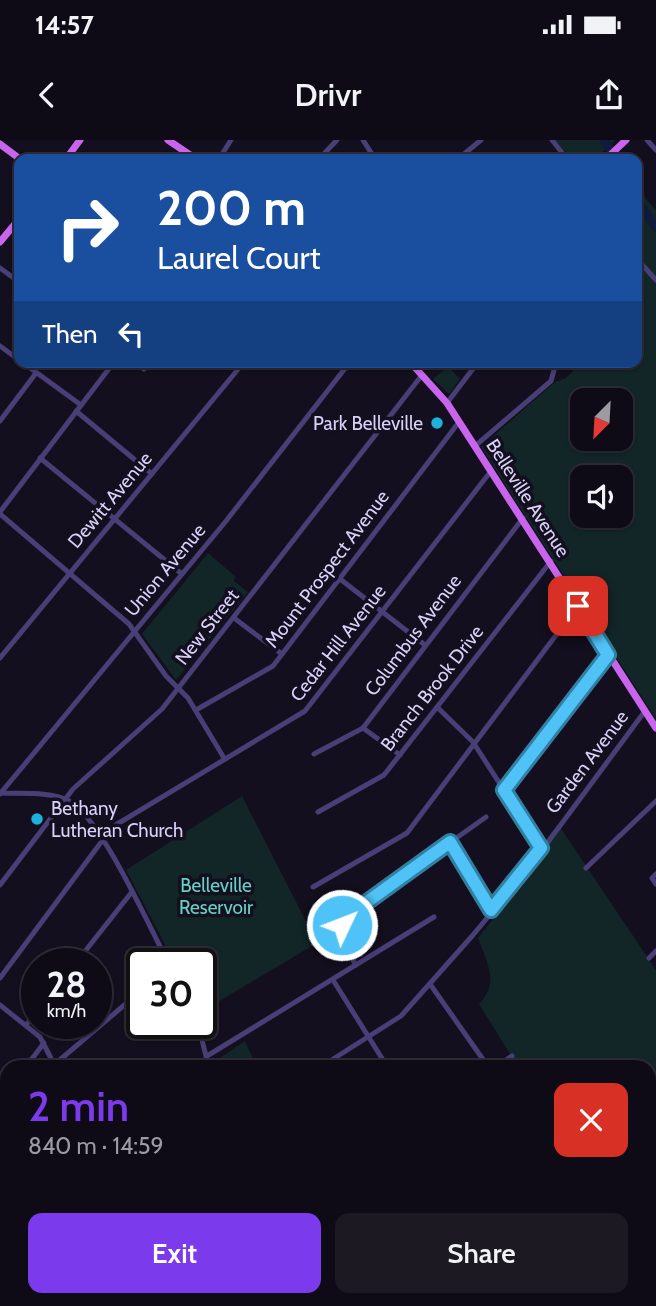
<!DOCTYPE html>
<html lang="en">
<head>
<meta charset="utf-8">
<style>
  :root { --surface:#0e0b16; --page:#1c1923; --text:#f1f3f6; --muted:#9b9ba1; --line:#2e2b35; --accent:#7c3aed }
  body { margin:0; font-family:Cabin,sans-serif; background:var(--page); color:var(--text); height:100vh; display:flex; flex-direction:column; font-size:26px; white-space:nowrap }
  * { box-sizing:border-box; margin:0 }
  p { font-size:23px; color:var(--muted) }
  .icon { flex:none; width:38px; height:38px; fill:none; stroke:currentColor; stroke-width:2; stroke-linecap:round; stroke-linejoin:round }
  .map { position:relative; flex:1; overflow:hidden }
  .sheet { position:absolute; left:0px; top:920px; width:656px; height:247px; display:flex; flex-direction:column; background:var(--surface); border-radius:21px 21px 0 0; box-shadow:0 2px 5px #0004,0 0 0 2px var(--line) }
  .sheet>* { flex:none }
  .guide { position:absolute; left:14px; top:14px; width:628px; height:214px; border-radius:14px; box-shadow:0 2px 5px #0004,0 0 0 2px var(--line); background:#1a4fa0; color:#fff; overflow:hidden }
  .needle { width:46px; rotate:204deg }
  .controls { position:absolute; left:570px; top:248px; display:grid; gap:14px }
  .controls a { display:grid; place-items:center; width:63px; height:63px; border-radius:14px; background:var(--surface); box-shadow:0 2px 5px #0004,0 0 0 2px var(--line); font-size:35px }
  .speed { position:absolute; left:21px; top:808px; display:flex; gap:14px; font-size:35px; font-weight:700; text-align:center }
  .speed>* { display:grid; place-content:center; width:91px; height:91px; border-radius:50%; background:var(--surface); box-shadow:0 2px 5px #0004,0 0 0 2px var(--line); line-height:1 }
  .speed small { font-size:18px; font-weight:400 }
  .speed .limit { border:4px solid #111; border-radius:10px; background:#fff; color:#111 }
  .pin { position:absolute; display:grid; place-items:center; width:60px; height:60px; color:#fff; margin:-30px; border-radius:14px; box-shadow:0 4px 10px #0006 }
  .me { position:absolute; width:77px; margin:-38px; rotate:47deg; stroke-linejoin:round; filter:drop-shadow(0 0 5px #0008) }
  .turn { display:flex; align-items:center; gap:24px; height:147px; padding:0 28px; font-size:32px }
  .turn .icon { width:91px; height:91px; stroke-width:2.5 }
  .turn b { display:block; font-size:49px; line-height:60px }
  .then { display:flex; align-items:center; height:66px; padding:0 28px; background:#0003; gap:14px; font-size:26px }
  .round { display:grid; place-items:center; flex:none; width:74px; height:74px; border-radius:14px; background:var(--page) }
  .head { display:flex; align-items:center; justify-content:space-between; height:119px; padding:0 28px }
  h1 { font-size:42px; font-weight:600; line-height:52px; color:var(--accent) }
  .cta { display:flex; gap:14px; margin-top:auto; padding:14px 28px }
  .cta a { flex:1; height:80px; border-radius:14px; background:var(--accent); color:#fff; font-size:28px; font-weight:600; line-height:80px; text-align:center }
  .cta a+a { background:var(--page); color:var(--text) }
  .status { display:flex; justify-content:space-between; align-items:center; height:49px; padding:0 35px; background:var(--surface); direction:ltr }
  .status svg { height:19px; fill:currentColor }
  header { display:flex; justify-content:space-between; align-items:center; height:91px; padding:0 28px; background:var(--surface); font-size:32px; font-weight:600 }
  .map>svg:first-child { display:block }
</style>
</head>
<body>
<div class="status"><b>14:57</b><svg viewBox="0 0 49 12"><path d="M0 12V9h3v3zM5 12V6h3v6zM10 12V3h3v9zM15 12V0h3v12zM26 1h20v11H26zM47 4h2v5h-2z"/></svg></div>
<header><svg class="icon" aria-label="back" viewBox="0 0 24 24"><path d="M15 5l-7 7 7 7"/></svg>Drivr<svg class="icon" aria-label="share" viewBox="0 0 24 24"><path d="M12 15V3M7 8l5-5 5 5M5 13v7h14v-7"/></svg></header>
<div class="map">
<svg width="656" height="1166" viewBox="0 0 656 1166">
  <rect width="100%" height="100%" fill="#130f1e"/>
  <!-- green -->
  <g fill="#122527" fill-rule="evenodd">
    <polygon points="555,0 615,0 595,19 572,19"/>
    <path d="M637 36 646 59 656 70V579L481 307 555 242 566 238 582 222H637ZM583 261H621V299H583ZM583 338H621V376H583Z"/>
    <polygon points="448,226 460,239 449,254 433,239"/>
    <polygon points="208,413 235,436 234,441 248,452 176,540 142,494"/>
    <polygon points="242,656 317,803 201,872 201,824 175,824 126,730"/>
    <path d="M558 684 656 830V1166H269L267 1160H649V928L518 927 479 864C500 843 487 823 478 798L523 741 520 732Z"/>
    <polygon points="245,901 257,927 217,927 217,920"/>
  </g>
  <g fill="none" stroke-linecap="round" stroke-linejoin="round">
    <!-- river -->
    <g stroke="#101b3b" stroke-width="9">
      <polyline points="604,0 616,19"/>
      <polyline points="637,60 656,87"/>
    </g>
    <!-- minor -->
    <g stroke="#483f77" stroke-width="5">
      <polyline points="363,0 375,19"/>
      <polyline points="552,0 567,19"/>
      <polyline points="647,0 656,10"/>
      <polyline points="219,19 231,0"/>
      <polyline points="319,19 337,0"/>
      <polyline points="458,19 481,0"/>
      <polyline points="637,119 656,140"/>
      <polyline points="0,128 19,142"/>
      <polyline points="0,206 19,220"/>
      <polyline points="22,222 81,265"/>
      <polyline points="136,222 144,229 149,222"/>
      <polyline points="447,263 478,222"/>
      <polyline points="76,271 152,334"/>
      <polyline points="0,281 36,233"/>
      <polyline points="475,306 551,241 554,230 549,222"/>
      <polyline points="40,318 182,434"/>
      <polyline points="0,372 114,222"/>
      <polyline points="0,374 129,484 166,536 188,558 224,618"/>
      <polyline points="340,439 425,505"/>
      <polyline points="234,478 282,514"/>
      <polyline points="0,518 244,222"/>
      <polyline points="437,567 473,602 541,708"/>
      <polyline points="196,570 273,526 459,282"/>
      <polyline points="363,588 400,615"/>
      <polyline points="314,614 363,588 523,378"/>
      <polyline points="504,650 608,515"/>
      <path d="M0 653C22 654 49 651 69 661 101 677 150 789 169 824"/>
      <polyline points="0,654 226,381 350,222"/>
      <polyline points="318,672 384,635 551,421"/>
      <polyline points="99,695 305,571 491,331"/>
      <polyline points="451,702 491,770"/>
      <polyline points="586,728 656,661"/>
      <polyline points="656,734 652,738 656,744"/>
      <polyline points="0,745 73,649 162,569 422,235"/>
      <polyline points="313,747 407,693 578,466"/>
      <polyline points="649,818 656,811"/>
      <polyline points="75,824 131,753"/>
      <polyline points="356,825 341,801 345,777 486,677"/>
      <polyline points="0,838 102,701"/>
      <polyline points="333,840 388,928"/>
      <polyline points="430,844 489,928"/>
      <polyline points="0,865 40,897 56,928"/>
      <polyline points="198,884 209,928"/>
      <polyline points="26,885 37,872"/>
      <polyline points="207,916 434,777"/>
      <polyline points="55,924 142,850"/>
      <polyline points="25,928 44,903"/>
      <polyline points="135,928 138,925"/>
      <polyline points="319,928 401,876 473,795 531,725 645,571"/>
      <polyline points="495,928 512,916"/>
      <polyline points="0,960 7,951"/>
      <polyline points="0,1008 7,1013"/>
      <polyline points="0,1050 7,1041"/>
      <polyline points="0,1139 7,1130"/>
      <polyline points="93,1160 94,1166"/>
      <polyline points="225,1160 226,1166"/>
      <polyline points="147,1166 148,1160"/>
    </g>
    <!-- major -->
    <g stroke="#c965ec" stroke-width="7">
      <polyline points="168,0 196,19"/>
      <polyline points="0,4 20,19"/>
      <polyline points="66,19 80,0"/>
      <polyline points="606,19 626,0"/>
      <polyline points="0,102 19,79"/>
      <polyline points="410,222 447,263 656,588"/>
    </g>
  </g>
  <g fill="none" stroke-linecap="round" stroke-linejoin="round">
    <!-- route casing -->
    <g stroke="#337fa1" stroke-width="18">
      <polyline id="route" points="342,785 349,775 450,702 491,770 541,708 504,650 608,515 578,466"/>
    </g>
    <!-- route -->
    <use href="#route" stroke="#4fc3f7" stroke-width="12"/>
  </g>
  <!-- markers -->
  <g fill="#1bb2dc" stroke="#130f1e" stroke-width="2.5">
    <circle cx="437" cy="283" r="7"/>
    <circle cx="37" cy="679" r="7"/>
  </g>
  <g text-anchor="middle" dominant-baseline="central" stroke-width="7" stroke-linejoin="round" paint-order="stroke">
    <!-- poi labels -->
    <g font-size="19" fill="#dad1f9" stroke="#130f1e" text-anchor="end">
      <text x="423" y="283">Park Belleville</text>
      <text x="51" y="668" text-anchor="start">Bethany<tspan x="51" dy="22">Lutheran Church</tspan></text>
    </g>
    <!-- street labels -->
    <g font-size="19" fill="#dad1f9" stroke="#130f1e">
      <text transform="translate(528 358) rotate(57)">Belleville Avenue</text>
      <text transform="translate(110 360) rotate(-50)">Dewitt Avenue</text>
      <text transform="translate(327 429) rotate(-53)">Mount Prospect Avenue</text>
      <text transform="translate(165 430) rotate(-50)">Union Avenue</text>
      <text transform="translate(207 487) rotate(-52)">New Street</text>
      <text transform="translate(413 495) rotate(-53)">Columbus Avenue</text>
      <text transform="translate(338 503) rotate(-52)">Cedar Hill Avenue</text>
      <text transform="translate(432 548) rotate(-52)">Branch Brook Drive</text>
      <text transform="translate(587 622) rotate(-53)">Garden Avenue</text>
    </g>
    <!-- park labels -->
    <g font-size="19" fill="#66d0c2" stroke="#130f1e">
      <text x="216" y="745">Belleville<tspan x="216" dy="22">Reservoir</tspan></text>
    </g>
  </g>
</svg>
<div class="controls">
<a><svg class="needle" viewBox="-14 -14 28 28"><path d="M0-13l5 13h-10z" fill="#e53935"/><path d="M0 13l5-13h-10z" fill="#9b9ba1"/></svg></a>
<a><svg class="icon" aria-label="sound" viewBox="0 0 24 24"><path d="M4 9h4l5-4v14l-5-4H4zM17 9q2 3 0 6"/></svg></a>
</div>
<div class="speed"><div>28<small>km/h</small></div><div class="limit">30</div></div>
<div class="pin" style="left:578px;top:466px;background:#d93025"><svg class="icon" aria-label="arrive" viewBox="0 0 24 24"><path d="M6 21V4h12l-3 4 3 4H6"/></svg></div>
<svg class="me" style="left:342px;top:785px" viewBox="-20 -20 40 40"><circle r="17" fill="#4fc3f7" stroke="#fff" stroke-width="3"/><path d="M0-11L8 9 0 5-8 9z" fill="#fff"/></svg>
<div class="guide">
<div class="turn"><svg class="icon" aria-label="right" viewBox="0 0 24 24"><path d="M7 20v-9h11M14 6l5 5-5 5"/></svg><div><b>200 m</b>Laurel Court</div></div>
<div class="then">Then<svg class="icon" aria-label="left" viewBox="0 0 24 24"><path d="M17 20v-9H6M10 6l-5 5 5 5"/></svg></div>
</div>
<section class="sheet">
<div class="head"><div><h1>2 min</h1><p>840 m · 14:59</p></div><a class="round" style="background:#d93025;color:#fff"><svg class="icon" aria-label="close" viewBox="0 0 24 24"><path d="M6 6l12 12M18 6L6 18"/></svg></a></div>
<div class="cta"><a>Exit</a><a>Share</a></div>
</section>
</div>
</body>
</html>
